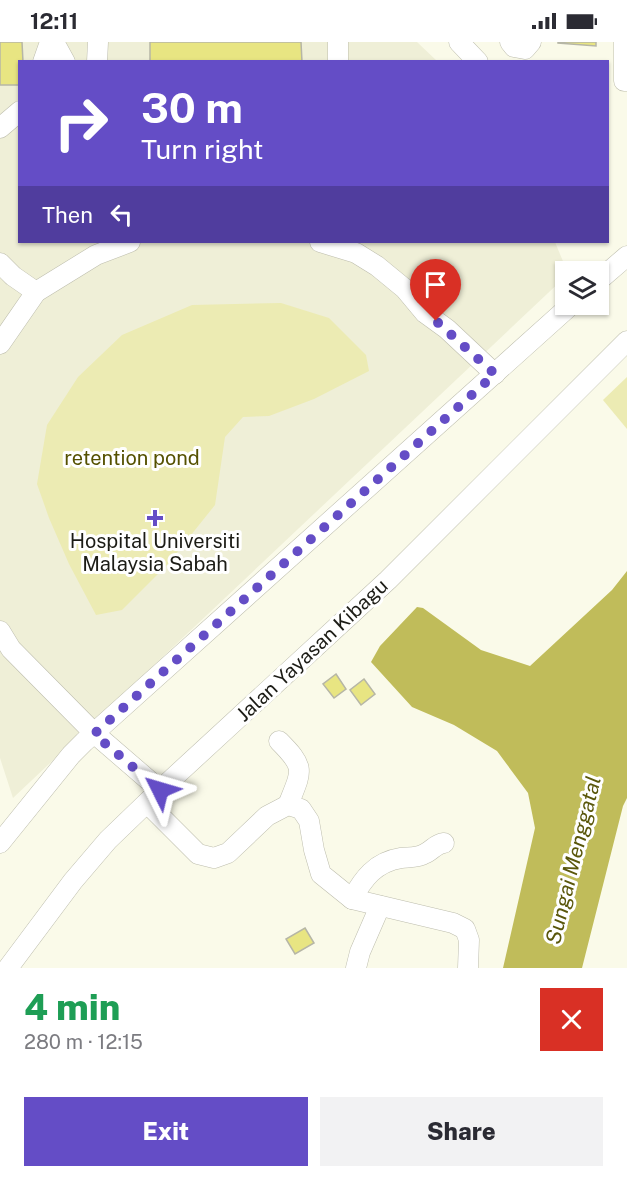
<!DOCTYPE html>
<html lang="en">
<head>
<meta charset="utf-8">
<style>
  :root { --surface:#fff; --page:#f2f2f3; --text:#2b2b33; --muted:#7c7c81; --accent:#644dc6 }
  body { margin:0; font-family:"Public Sans",sans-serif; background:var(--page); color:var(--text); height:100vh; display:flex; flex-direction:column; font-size:22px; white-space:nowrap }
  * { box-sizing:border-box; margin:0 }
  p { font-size:20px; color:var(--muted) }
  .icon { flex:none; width:33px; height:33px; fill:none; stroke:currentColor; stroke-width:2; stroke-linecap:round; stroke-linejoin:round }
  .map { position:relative; height:926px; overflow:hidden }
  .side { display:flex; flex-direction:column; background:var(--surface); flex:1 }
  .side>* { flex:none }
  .banner { position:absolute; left:18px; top:18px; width:591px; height:183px; border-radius:0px; box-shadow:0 2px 4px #0004; background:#644dc6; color:#fff; overflow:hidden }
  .tools { position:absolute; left:555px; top:219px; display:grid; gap:12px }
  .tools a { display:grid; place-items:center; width:54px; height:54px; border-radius:0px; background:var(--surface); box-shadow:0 2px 4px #0004; font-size:30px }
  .pin { position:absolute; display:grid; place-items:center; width:51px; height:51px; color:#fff; margin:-62px -26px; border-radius:50% 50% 50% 0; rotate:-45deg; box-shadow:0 0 6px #0007 }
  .pin .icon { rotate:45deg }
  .me { position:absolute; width:66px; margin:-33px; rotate:310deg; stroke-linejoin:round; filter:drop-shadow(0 0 4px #0008) }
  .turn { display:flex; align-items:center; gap:21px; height:126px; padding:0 24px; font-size:27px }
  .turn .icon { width:78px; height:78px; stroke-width:2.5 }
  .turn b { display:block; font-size:42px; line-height:51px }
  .then { display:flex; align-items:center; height:57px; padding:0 24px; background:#0003; gap:12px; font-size:22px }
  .round { display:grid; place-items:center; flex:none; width:63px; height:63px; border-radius:0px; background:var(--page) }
  .summary { display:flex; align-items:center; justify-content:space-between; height:102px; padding:0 24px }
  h1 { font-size:36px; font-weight:800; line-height:45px; color:#1e9e55 }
  .button { display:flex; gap:12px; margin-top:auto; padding:12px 24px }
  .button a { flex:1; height:69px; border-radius:0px; background:var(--accent); color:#fff; font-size:24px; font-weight:800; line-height:69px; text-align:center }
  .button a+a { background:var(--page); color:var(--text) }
  .status { display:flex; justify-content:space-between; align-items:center; height:42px; padding:0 30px; background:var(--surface); direction:ltr }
  .status svg { height:16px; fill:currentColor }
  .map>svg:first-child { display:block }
</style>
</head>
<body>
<div class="status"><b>12:11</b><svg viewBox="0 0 49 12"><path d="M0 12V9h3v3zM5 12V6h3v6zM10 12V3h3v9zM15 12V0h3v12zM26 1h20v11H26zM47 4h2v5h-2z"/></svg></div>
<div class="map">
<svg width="627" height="926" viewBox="0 0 627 926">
  <rect width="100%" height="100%" fill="#fafae9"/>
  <!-- built -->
  <polygon fill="#efefd7" points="0,0 417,0 437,19 20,20 20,200 555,200 567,229 565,235 13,756 0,716"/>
  <!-- green -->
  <g fill="#ecebb3">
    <polygon points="281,261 329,276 366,313 369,329 314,357 269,374 243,375 225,395 215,463 167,523 122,568 96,573 69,522 49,476 37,442 47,383 78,335 122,293 192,263"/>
    <polygon points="627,335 627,387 603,358"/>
  </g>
  <!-- water -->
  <polygon fill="#c0bc5a" points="627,529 627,756 623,764 582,926 503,926 535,786 528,751 497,709 454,683 412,665 371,620 380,604 417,565 423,566 481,608 530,624 612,548"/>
  <!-- building -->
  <g fill="#e8e582" stroke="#b6b6a6" stroke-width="1.5">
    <polygon points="0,0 22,0 23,20 20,20 20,43 0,43"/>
    <polygon points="150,0 301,0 302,20 150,20"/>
    <polygon points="558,0 596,0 596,4 558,1"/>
    <polygon points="336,632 346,647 334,656 323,642"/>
    <polygon points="364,637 375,652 361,663 350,648"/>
    <polygon points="305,886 314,901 295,912 286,897"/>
  </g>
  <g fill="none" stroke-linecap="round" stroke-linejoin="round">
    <!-- minor casing -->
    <g stroke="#bdbdad" stroke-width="21">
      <g id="minor">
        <polyline points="54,0 65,20"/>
        <polyline points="338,0 338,20"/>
        <polyline points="459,0 478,20"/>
        <polyline points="510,0 514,5 525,7 531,0"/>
        <polyline points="624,0 624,39 627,39"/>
        <polyline points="43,20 50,0"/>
        <polyline points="97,20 98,0"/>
        <polyline points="0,86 20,69"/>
        <polyline points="320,200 356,211 377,224 405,247 425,271 447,287 495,332"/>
        <polyline points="0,221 13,234 36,250"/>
        <polyline points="598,239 627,214"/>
        <polyline points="0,302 36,250 96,213 130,200"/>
        <polyline points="0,589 11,607 94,691 160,748"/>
        <path d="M279 699C306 726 302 728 288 763"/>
        <polyline points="147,761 198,812 214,816 228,811 267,774 288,763 301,767 309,779 314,808 321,832 352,857 453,881 465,887 469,898 468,926"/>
        <polyline points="0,801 71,713 84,700 572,262"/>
        <path d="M352 857C363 837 375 820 401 816 408 815 418 816 424 812 432 809 435 802 444 801"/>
        <polyline points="8,926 73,839 108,798 160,748 388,538 627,299"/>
        <polyline points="356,926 360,910 380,864"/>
      </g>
    </g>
    <!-- minor -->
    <use href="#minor" stroke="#fff" stroke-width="20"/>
  </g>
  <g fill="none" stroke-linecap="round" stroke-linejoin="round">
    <!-- route -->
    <polyline stroke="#644dc6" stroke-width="10" stroke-dasharray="0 18" points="160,748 94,692 495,332 436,279"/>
  </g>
  <!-- markers -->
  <path fill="#644dc6" stroke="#fff" stroke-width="2" d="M152 467h6v6h6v6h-6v6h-6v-6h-6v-6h6z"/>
  <g text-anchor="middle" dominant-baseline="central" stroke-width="6" stroke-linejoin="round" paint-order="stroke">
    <!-- park labels -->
    <g font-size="20" fill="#555101" stroke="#fff">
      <text x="132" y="416">retention pond</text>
    </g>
    <!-- poi labels -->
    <g font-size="20" fill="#1c1c16" stroke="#fff">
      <text x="155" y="499">Hospital Universiti<tspan x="155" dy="23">Malaysia Sabah</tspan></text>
    </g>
    <!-- street labels -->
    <g font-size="20" fill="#1c1c16" stroke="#fff">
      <text transform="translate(312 608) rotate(-43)">Jalan Yayasan Kibagu</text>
    </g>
    <!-- water labels -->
    <g font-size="21" font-style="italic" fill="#5a570b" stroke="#fff">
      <text transform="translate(573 818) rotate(-76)">Sungai Menggatal</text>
    </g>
  </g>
</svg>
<div class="tools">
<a><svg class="icon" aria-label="layers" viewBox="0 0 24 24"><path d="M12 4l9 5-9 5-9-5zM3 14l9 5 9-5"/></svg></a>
</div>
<div class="pin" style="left:436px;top:279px;background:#d93025"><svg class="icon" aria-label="arrive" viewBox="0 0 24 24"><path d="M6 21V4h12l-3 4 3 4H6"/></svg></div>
<svg class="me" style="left:160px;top:748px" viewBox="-20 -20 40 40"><path d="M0-17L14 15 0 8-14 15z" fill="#644dc6" stroke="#fff" stroke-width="4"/></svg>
<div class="banner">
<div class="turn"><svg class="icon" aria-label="right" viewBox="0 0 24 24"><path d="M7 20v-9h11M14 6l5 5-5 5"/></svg><div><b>30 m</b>Turn right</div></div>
<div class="then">Then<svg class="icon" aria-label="left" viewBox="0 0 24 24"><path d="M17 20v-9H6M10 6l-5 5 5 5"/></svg></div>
</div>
</div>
<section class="side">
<div class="summary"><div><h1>4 min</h1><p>280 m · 12:15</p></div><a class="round" style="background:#d93025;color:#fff"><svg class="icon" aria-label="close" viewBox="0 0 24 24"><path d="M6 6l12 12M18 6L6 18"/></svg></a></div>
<div class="button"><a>Exit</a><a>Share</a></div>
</section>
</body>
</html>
